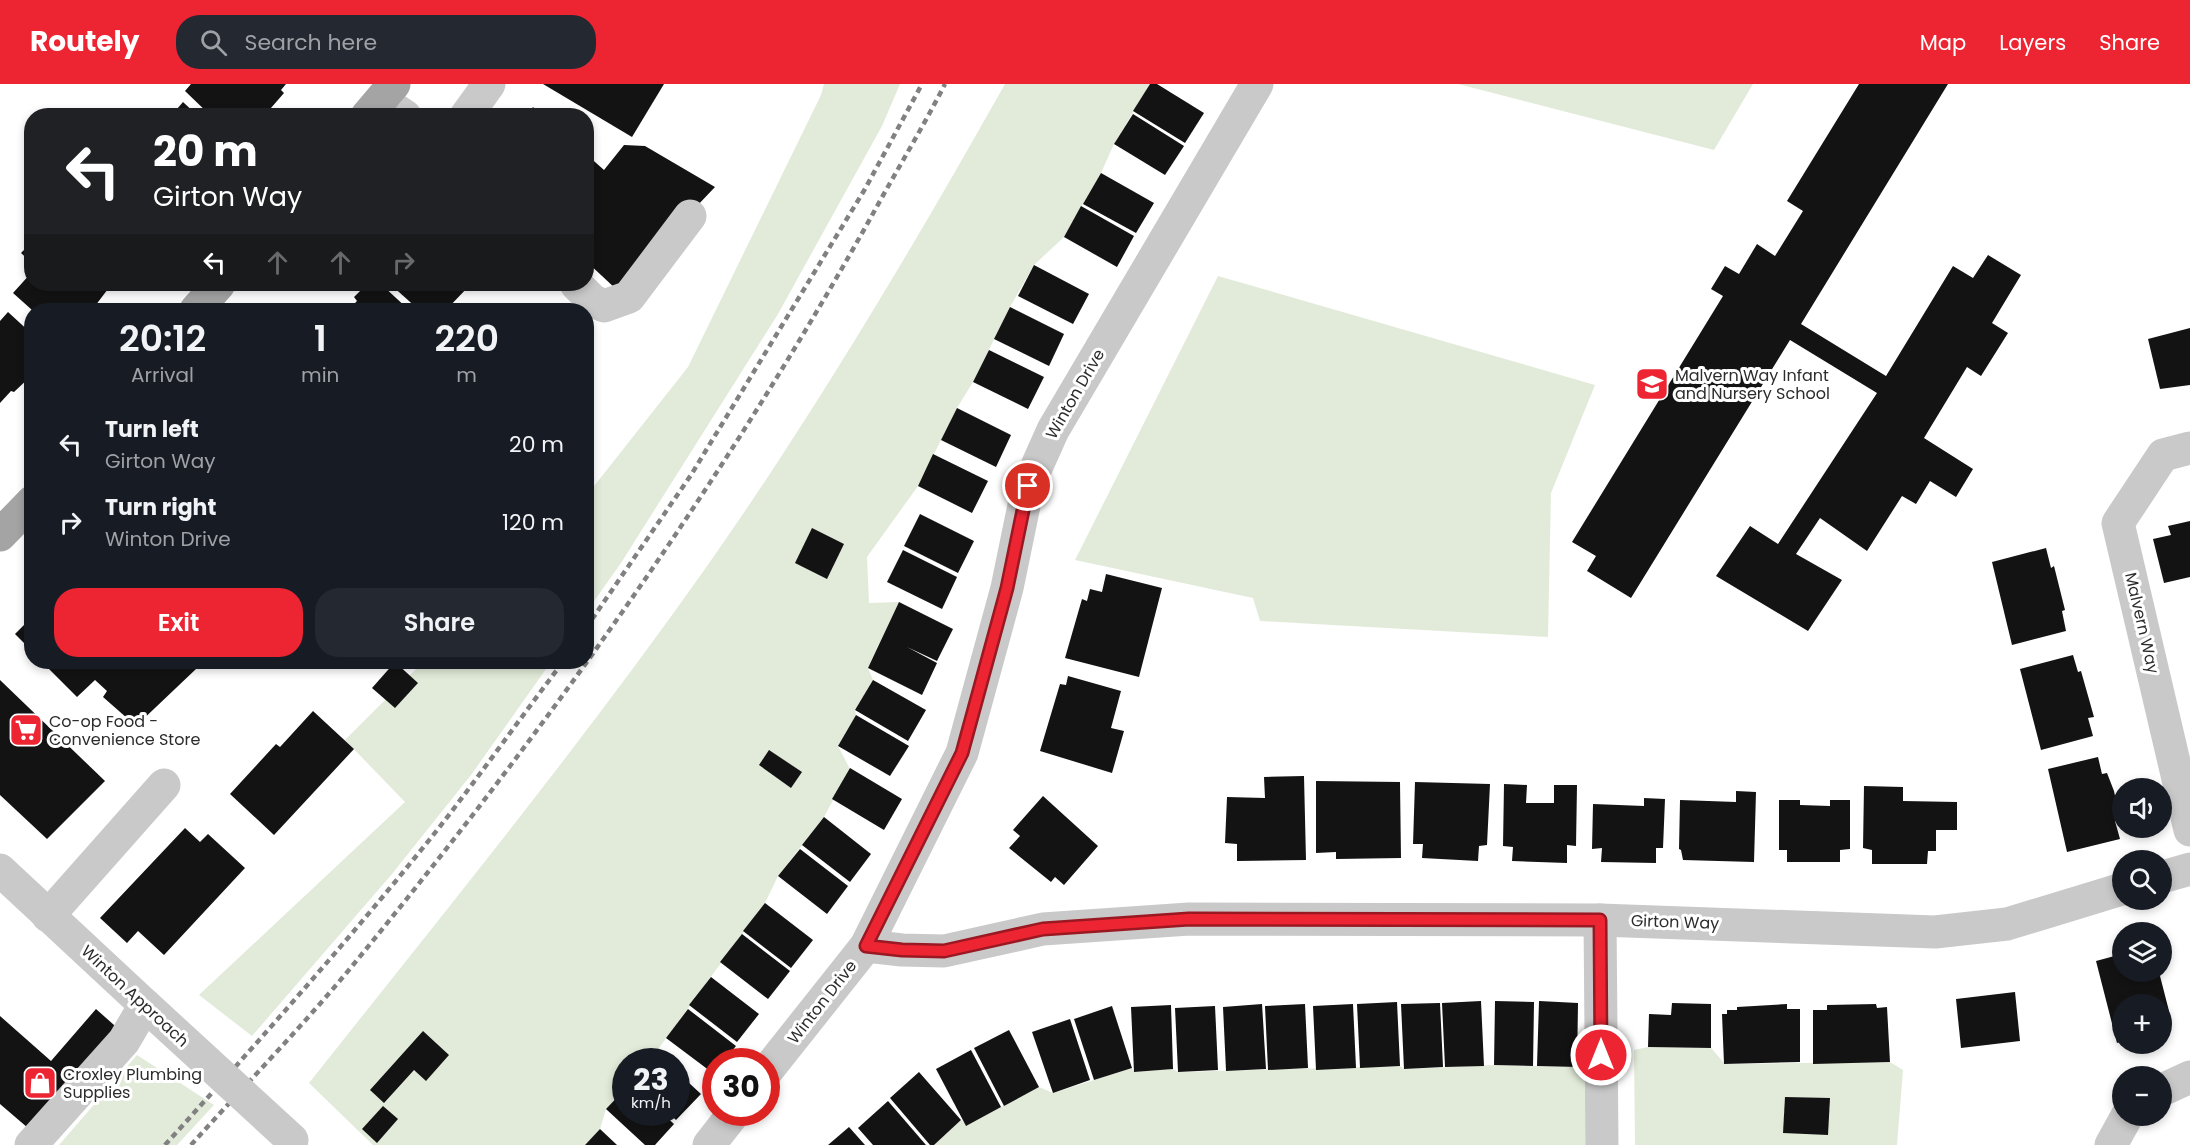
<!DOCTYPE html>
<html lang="en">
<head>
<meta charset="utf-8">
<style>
  :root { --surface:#171b24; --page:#242831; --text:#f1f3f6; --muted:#9ea1a6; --accent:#ed2533 }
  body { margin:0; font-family:Poppins,sans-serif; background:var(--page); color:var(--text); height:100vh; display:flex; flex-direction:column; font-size:22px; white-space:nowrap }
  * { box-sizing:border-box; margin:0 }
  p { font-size:20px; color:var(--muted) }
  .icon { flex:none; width:33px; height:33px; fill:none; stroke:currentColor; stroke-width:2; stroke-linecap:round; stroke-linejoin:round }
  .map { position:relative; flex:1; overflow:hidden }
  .panel { position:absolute; left:24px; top:219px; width:570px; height:366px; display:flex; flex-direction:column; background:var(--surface); border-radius:24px; box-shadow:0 3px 9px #0003 }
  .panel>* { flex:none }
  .top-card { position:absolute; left:24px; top:24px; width:570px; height:183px; border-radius:24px; box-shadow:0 3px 9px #0003; background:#202124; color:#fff; overflow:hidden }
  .controls { position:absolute; left:2112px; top:694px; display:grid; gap:12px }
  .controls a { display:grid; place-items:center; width:60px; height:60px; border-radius:50%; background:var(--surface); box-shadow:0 3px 9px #0003; font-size:30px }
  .speed { position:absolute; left:612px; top:964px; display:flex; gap:12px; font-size:30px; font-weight:700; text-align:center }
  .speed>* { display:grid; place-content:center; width:78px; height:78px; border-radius:50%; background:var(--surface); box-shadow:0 3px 9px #0003; line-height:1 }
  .speed small { font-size:15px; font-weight:400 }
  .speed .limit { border:9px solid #d22; background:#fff; color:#111 }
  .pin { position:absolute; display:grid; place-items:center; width:51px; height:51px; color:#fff; margin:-26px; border:3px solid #fff; border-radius:50%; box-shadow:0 2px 6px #0007 }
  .me { position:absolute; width:66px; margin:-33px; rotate:0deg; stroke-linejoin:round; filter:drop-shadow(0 0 4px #0008) }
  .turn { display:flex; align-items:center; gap:21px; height:126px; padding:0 30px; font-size:27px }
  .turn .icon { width:78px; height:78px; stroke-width:2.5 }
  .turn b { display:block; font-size:42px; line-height:51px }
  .lanes { display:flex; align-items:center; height:57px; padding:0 30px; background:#0003; justify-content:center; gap:30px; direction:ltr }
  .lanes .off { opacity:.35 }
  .eta { display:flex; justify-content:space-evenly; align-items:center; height:102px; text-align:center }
  .eta b { font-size:36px; font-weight:600; line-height:42px }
  .cta { display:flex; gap:12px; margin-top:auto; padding:12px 30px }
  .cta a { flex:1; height:69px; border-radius:24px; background:var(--accent); color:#fff; font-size:24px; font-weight:600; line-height:69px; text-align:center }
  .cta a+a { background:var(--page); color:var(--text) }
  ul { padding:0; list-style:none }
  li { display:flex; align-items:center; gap:18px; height:78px; padding:0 30px }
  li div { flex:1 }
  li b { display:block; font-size:22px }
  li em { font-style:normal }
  header { display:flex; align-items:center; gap:36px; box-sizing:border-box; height:84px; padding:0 30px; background:var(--accent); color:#fff }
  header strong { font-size:28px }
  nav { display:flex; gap:33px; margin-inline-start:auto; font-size:21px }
  .search { width:420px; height:54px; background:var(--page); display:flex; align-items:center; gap:15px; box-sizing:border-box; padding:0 21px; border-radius:24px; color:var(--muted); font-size:22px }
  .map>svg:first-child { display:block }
</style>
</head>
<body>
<header>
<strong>Routely</strong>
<div class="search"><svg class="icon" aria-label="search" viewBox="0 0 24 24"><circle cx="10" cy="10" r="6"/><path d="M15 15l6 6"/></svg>Search here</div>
<nav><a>Map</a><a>Layers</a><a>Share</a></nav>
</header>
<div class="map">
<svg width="2190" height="1061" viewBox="0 0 2190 1061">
  <rect width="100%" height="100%" fill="#fff"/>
  <!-- green -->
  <g fill="#e2ebd9">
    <polygon points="824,0 900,0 882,42 778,230 621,479 587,527 587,411 688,283 821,11"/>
    <path d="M1005 0H1150L1114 60 1101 89 1064 153 1034 181 1010 223 973 298 957 324 918 402 867 473 869 519 899 518 868 584 873 596 855 626 856 631 838 662 850 685 824 733 778 792 765 819 656 968 647 978H626L625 1004 606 1025 600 1045 585 1061H373L309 999C443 830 580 662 705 485 814 330 912 165 1005 0Z"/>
    <polygon points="1458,0 1753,0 1714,66"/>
    <polygon points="1218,192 1595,301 1551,409 1548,553 1260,537 1253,514 1075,476"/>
    <polygon points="423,578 551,578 471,691 392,790 252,952 199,911 405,718 345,656"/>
    <polygon points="1648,963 1711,964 1725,980 1890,978 1903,986 1897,1061 1635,1061 1634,966"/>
    <polygon points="137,971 214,1021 177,1061 59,1061"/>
    <polygon points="1494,981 1577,983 1587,991 1586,1061 934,1061 961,1036 967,1041 1039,1003 1053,1009 1132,984 1134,988 1173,985 1178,988 1400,982 1404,985"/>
  </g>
  <!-- building -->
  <g fill="#131313">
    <polygon points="191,0 286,0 281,6 284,9 264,32 211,32 185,7"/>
    <polygon points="543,0 664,0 632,53"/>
    <polygon points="1150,0 1157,0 1204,29 1185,59 1133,27"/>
    <polygon points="1859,0 1948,0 1801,240 1886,292 1953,182 1973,194 1988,171 2021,191 1992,239 2008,249 1981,292 1967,283 1924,354 1973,385 1956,413 1930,397 1916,420 1902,412 1867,467 1820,434 1796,470 1842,496 1808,547 1716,492 1750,442 1778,460 1877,309 1790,256 1631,514 1587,487 1596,472 1572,458 1723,212 1711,205 1725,182 1739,190 1757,160 1775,172 1803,127 1787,117"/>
    <polygon points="183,18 198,32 171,32"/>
    <polygon points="533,23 542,32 527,32"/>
    <polygon points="1133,30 1184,62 1165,91 1114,60"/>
    <polygon points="624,61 645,62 715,103 617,206 586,177 586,70 604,86"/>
    <polygon points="1101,89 1154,119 1136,149 1083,120"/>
    <polygon points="1081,122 1134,152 1117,183 1064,153"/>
    <polygon points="32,158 32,179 21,169"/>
    <polygon points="1034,181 1089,210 1073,240 1018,212"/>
    <polygon points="32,188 32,200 111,201 92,226 32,226 13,209"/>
    <polygon points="367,200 381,200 409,226 348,226 357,217 354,213"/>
    <polygon points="390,200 468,200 470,201 446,226 419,226"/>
    <polygon points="1010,223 1064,250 1049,282 994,255"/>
    <polygon points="8,228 32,250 32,291 14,308 11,307 0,319 0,237"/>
    <polygon points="2190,244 2190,301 2160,305 2148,255"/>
    <polygon points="989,266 1044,293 1028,325 973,298"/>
    <polygon points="957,324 1011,351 996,383 941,356"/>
    <polygon points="933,370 988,397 972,429 918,402"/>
    <polygon points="920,430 974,457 958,489 904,462"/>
    <polygon points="2190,437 2190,493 2164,499 2153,455 2171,451 2168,442"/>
    <polygon points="812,444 844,460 827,495 795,479"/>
    <polygon points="2046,464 2051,484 2054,482 2065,526 2062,527 2066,547 2012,561 1992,478"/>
    <polygon points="903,466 957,493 942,525 887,498"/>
    <polygon points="1106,490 1162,504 1139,593 1065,574 1082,515 1087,517 1090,505 1102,508"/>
    <polygon points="899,518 953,545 937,577 907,563 937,579 922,611 868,584"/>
    <polygon points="32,533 32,567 15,550"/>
    <polygon points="2073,571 2078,588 2081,587 2094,633 2088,634 2093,652 2041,666 2020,585"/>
    <polygon points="42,578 188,578 196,585 136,642 103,613 107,607 95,596 77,613"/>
    <polygon points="395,578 418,599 395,624 372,604"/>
    <polygon points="1068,592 1121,607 1111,644 1124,647 1112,689 1040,667 1060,600 1066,601"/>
    <polygon points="0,596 105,697 47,755 0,711"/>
    <polygon points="873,596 926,626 908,657 855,626"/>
    <polygon points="313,627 354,665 274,751 230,710 276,660 280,663"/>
    <polygon points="856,631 909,662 890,692 838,662"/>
    <polygon points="769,666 802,688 791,704 759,681"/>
    <polygon points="2098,673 2102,690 2107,689 2114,707 2120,735 2115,737 2120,755 2067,768 2048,685"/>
    <polygon points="850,684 902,715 884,746 832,715"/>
    <polygon points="1304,692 1306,776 1237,777 1237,760 1225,759 1227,713 1265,714 1264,693"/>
    <polygon points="1316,697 1400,698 1401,774 1336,775 1336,768 1316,769"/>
    <polygon points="1415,698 1490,700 1487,761 1479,762 1478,777 1422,774 1423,760 1413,760"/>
    <polygon points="1504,700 1527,701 1526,719 1554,719 1554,701 1577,701 1576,762 1567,761 1567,779 1512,777 1513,763 1503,762"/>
    <polygon points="1864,702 1903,703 1903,717 1957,718 1957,746 1936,746 1936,767 1928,767 1927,780 1872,780 1872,766 1863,764"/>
    <polygon points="1736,707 1756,708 1754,778 1683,776 1681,766 1679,765 1680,716 1736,718"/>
    <polygon points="1043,712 1098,762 1064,801 1055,793 1051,798 1009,764 1020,752 1013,746"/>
    <polygon points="1644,714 1665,715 1663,764 1656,764 1656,779 1601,778 1602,764 1592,765 1593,720 1644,722"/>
    <polygon points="1779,716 1800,716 1800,721 1830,722 1830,716 1850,716 1850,765 1840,766 1840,778 1787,778 1787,766 1779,766"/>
    <polygon points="824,733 871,770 850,798 802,761"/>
    <polygon points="185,744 200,758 208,750 245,784 164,871 138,847 127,859 100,834"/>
    <polygon points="800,765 848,802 827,830 778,792"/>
    <polygon points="765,819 813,856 791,884 743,847"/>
    <polygon points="742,850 790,887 768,915 720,878"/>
    <polygon points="2122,870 2122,888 2159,888 2169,927 2165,928 2170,946 2162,948 2162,921 2122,921 2122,957 2117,959 2096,877"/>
    <polygon points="711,893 759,930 737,958 689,921"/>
    <polygon points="2015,908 2020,957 1961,964 1956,915"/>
    <polygon points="1481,917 1484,982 1445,983 1442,919"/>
    <polygon points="1495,917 1534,918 1533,982 1494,981"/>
    <polygon points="1539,917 1578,919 1577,983 1537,982"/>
    <polygon points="1397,918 1400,982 1360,984 1357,920"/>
    <polygon points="1440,919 1443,983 1404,985 1401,920"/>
    <polygon points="1672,919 1711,920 1711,964 1648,963 1649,930 1671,931"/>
    <polygon points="1262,920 1266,985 1226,987 1223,923"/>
    <polygon points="1305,920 1308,984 1268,986 1265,922"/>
    <polygon points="1353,920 1356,984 1316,986 1313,922"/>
    <polygon points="1787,920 1787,925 1800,925 1800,978 1724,980 1722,930 1727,930 1727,926 1737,926 1737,923"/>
    <polygon points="1876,920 1877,924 1887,923 1890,978 1813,980 1813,926 1827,926 1827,921"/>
    <polygon points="1171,921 1173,985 1134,988 1131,923"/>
    <polygon points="1112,922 1132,984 1094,996 1074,935"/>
    <polygon points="1215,922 1218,986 1178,988 1175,924"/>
    <polygon points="96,925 123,949 35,1050 0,1020 0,932 51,977"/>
    <polygon points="688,925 736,962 723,978 716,978 714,990 666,954"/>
    <polygon points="1070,935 1090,996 1053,1009 1032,948"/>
    <polygon points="1009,946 1039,1003 1004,1022 974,964"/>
    <polygon points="423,947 449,971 426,997 414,986 384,1019 370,1006"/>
    <polygon points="971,966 1001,1023 966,1042 936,985"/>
    <polygon points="656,968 667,978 647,978"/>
    <polygon points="676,987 701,1010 676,1036 669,1029 676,1029"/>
    <polygon points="919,988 961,1036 934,1061 930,1061 890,1014"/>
    <polygon points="626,1004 626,1029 662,1029 674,1040 655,1061 645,1061 606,1025"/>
    <polygon points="1785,1013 1830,1014 1828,1051 1783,1049"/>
    <polygon points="888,1017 926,1061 873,1061 858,1044"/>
    <polygon points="383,1022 398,1035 377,1059 362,1045"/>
    <polygon points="849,1043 865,1061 828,1061"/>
    <polygon points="600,1045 617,1061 585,1061"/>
  </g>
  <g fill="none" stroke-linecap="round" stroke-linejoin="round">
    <!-- minor -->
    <g stroke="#c9c9c9" stroke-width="33">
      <polyline points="381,16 405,32"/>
      <polyline points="466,32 489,0"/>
      <polyline points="576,200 592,216 604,222 629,213 690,132"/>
      <polyline points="2190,364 2163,371 2118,439 2190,746"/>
      <polyline points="0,786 145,921 124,957 31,1061"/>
      <polyline points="2162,793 2190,785"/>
      <polyline points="48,832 164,701"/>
      <polyline points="1600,836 1602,1061"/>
      <polyline points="866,862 902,866 944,867 1043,845 1189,835 1600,836 1935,848 2007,840 2122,805"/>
      <polyline points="766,988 866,862 962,669 1007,504 1028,402 1053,346 1257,0"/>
      <polyline points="2162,1006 2190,993"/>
      <polyline points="709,1061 734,1029"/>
      <polyline points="2111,1061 2127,1032"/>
    </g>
    <!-- major -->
    <g stroke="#a4a4a4" stroke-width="33">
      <polyline points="367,32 394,0"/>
      <polyline points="196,226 219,200"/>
      <polyline points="0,451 32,418"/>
    </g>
    <!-- rail -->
    <g stroke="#818181" stroke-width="4.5" stroke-dasharray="6 4.5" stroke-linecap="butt">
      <polyline points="586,544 691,391 865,105 922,0"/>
      <path d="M165 1061C258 958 351 854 438 745 481 690 521 633 563 578"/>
      <path d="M191 1061C245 1001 302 943 353 881 548 644 726 394 875 126 898 84 923 43 945 0"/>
    </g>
    <!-- minor-bridge -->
    <polyline stroke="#c9c9c9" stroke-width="33" points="145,921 292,1056"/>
  </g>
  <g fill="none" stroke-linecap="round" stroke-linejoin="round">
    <!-- route casing -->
    <g stroke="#9a1821" stroke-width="15">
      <polyline id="route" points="1028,402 1007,504 962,669 866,862 902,866 944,867 1043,845 1189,835 1600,836 1601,971"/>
    </g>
    <!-- route -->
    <use href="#route" stroke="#ed2533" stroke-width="10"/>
  </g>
  <!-- icons -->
  <defs>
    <g id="school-square" transform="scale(1.725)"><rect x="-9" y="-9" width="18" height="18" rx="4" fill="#ed2533" stroke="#fff"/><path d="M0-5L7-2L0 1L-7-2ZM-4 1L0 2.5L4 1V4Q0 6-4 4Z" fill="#fff"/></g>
    <g id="supermarket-square" transform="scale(1.725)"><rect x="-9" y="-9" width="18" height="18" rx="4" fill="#ed2533" stroke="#fff"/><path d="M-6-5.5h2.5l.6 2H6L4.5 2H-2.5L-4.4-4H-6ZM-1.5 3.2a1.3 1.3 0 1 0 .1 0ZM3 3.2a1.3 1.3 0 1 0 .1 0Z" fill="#fff"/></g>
    <g id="shop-square" transform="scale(1.725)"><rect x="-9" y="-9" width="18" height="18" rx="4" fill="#ed2533" stroke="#fff"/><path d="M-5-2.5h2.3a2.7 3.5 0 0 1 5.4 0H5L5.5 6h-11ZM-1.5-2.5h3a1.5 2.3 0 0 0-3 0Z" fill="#fff"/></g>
  </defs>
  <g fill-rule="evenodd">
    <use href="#school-square" x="1652" y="300"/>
    <use href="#supermarket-square" x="26" y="646"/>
    <use href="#shop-square" x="40" y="999"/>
  </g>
  <g text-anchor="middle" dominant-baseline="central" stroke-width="6" stroke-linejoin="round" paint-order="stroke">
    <!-- poi labels -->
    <g font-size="16" fill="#2c2c2c" stroke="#fff" text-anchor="start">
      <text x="1675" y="291">Malvern Way Infant<tspan x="1675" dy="18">and Nursery School</tspan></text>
      <text x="49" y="637">Co-op Food -<tspan x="49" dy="18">Convenience Store</tspan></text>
      <text x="63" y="990">Croxley Plumbing<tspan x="63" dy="18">Supplies</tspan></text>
    </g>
    <!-- street labels -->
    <g font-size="16" fill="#2c2c2c" stroke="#fff">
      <text transform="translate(1075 310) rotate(-60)">Winton Drive</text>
      <text transform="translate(2142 539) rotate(77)">Malvern Way</text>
      <text transform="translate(1675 838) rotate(2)">Girton Way</text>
      <text transform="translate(135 912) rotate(43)">Winton Approach</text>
      <text transform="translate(822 918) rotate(-52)">Winton Drive</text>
    </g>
  </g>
</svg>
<div class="controls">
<a><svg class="icon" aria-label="sound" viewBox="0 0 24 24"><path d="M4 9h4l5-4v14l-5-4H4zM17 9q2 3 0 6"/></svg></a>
<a><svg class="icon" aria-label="search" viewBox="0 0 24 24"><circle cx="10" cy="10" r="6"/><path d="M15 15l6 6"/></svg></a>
<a><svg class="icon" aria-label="layers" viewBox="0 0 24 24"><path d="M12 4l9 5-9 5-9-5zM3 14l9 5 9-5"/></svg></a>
<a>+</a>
<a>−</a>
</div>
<div class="speed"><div>23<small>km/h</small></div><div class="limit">30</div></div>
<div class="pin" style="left:1028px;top:402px;background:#d93025"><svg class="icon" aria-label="arrive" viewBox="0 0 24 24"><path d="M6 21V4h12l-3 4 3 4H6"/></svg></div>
<svg class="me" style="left:1601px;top:971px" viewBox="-20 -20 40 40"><circle r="17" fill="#ed2533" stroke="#fff" stroke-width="3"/><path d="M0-11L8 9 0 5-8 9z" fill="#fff"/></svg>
<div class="top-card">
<div class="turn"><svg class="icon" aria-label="left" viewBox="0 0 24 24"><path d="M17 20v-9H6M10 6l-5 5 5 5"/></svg><div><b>20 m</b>Girton Way</div></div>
<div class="lanes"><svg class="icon" aria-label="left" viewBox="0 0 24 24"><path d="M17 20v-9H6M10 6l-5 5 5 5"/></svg><svg class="icon off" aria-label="ahead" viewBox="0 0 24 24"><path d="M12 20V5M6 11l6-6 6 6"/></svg><svg class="icon off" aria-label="ahead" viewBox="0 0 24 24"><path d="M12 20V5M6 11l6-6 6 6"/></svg><svg class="icon off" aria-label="right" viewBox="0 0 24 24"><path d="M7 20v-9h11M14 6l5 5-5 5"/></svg></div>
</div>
<section class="panel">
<div class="eta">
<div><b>20:12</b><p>Arrival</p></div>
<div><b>1</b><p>min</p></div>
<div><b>220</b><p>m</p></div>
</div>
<ul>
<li><svg class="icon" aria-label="left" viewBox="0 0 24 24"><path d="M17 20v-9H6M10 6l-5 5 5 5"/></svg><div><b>Turn left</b><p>Girton Way</p></div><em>20 m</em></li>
<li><svg class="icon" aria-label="right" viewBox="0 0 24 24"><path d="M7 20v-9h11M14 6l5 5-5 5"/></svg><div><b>Turn right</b><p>Winton Drive</p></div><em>120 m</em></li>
</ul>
<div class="cta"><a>Exit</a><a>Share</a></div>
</section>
</div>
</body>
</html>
